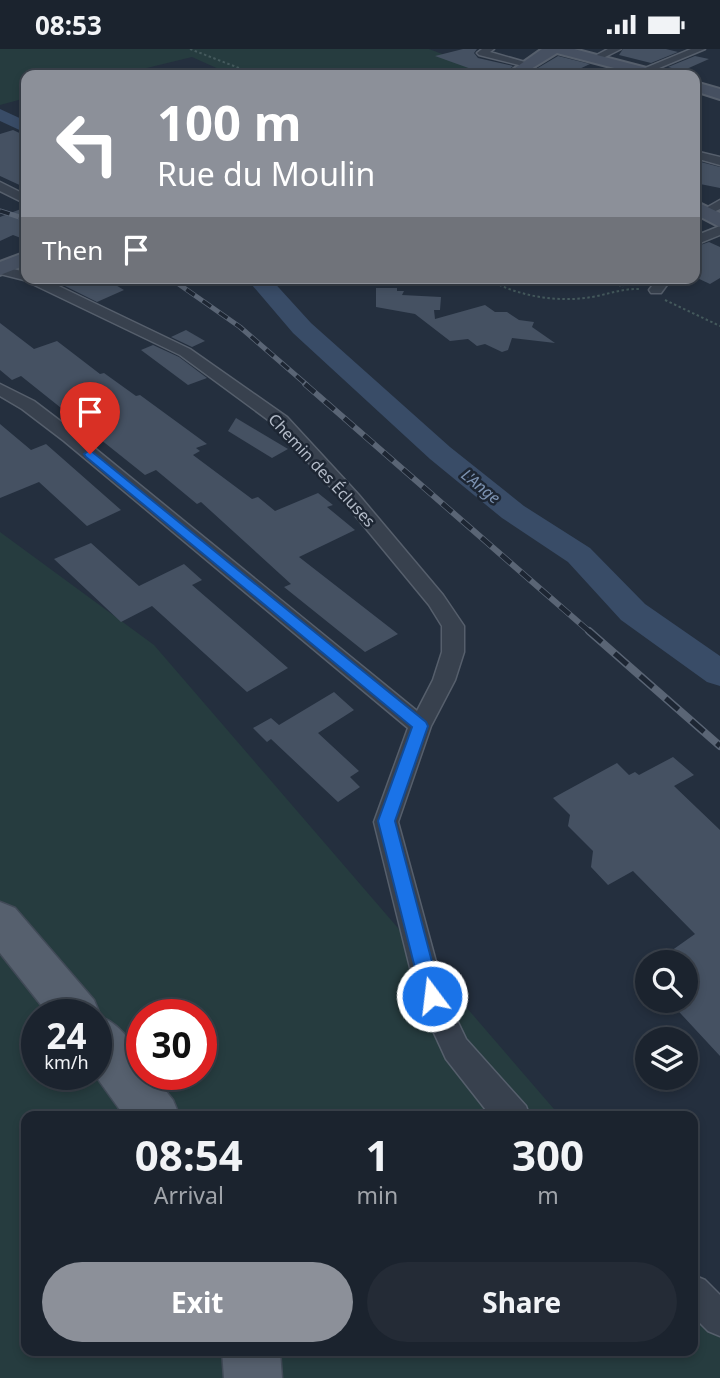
<!DOCTYPE html>
<html lang="en">
<head>
<meta charset="utf-8">
<style>
  :root { --surface:#1b232e; --page:#242b36; --text:#f1f3f6; --muted:#a0a4aa; --line:#39404a; --accent:#8c9099 }
  body { margin:0; font-family:"Noto Sans",sans-serif; background:var(--page); color:var(--text); height:100vh; display:flex; flex-direction:column; font-size:26px; white-space:nowrap }
  * { box-sizing:border-box; margin:0 }
  p { font-size:23px; color:var(--muted) }
  .icon { flex:none; width:38px; height:38px; fill:none; stroke:currentColor; stroke-width:2; stroke-linecap:round; stroke-linejoin:round }
  .map { position:relative; flex:1; overflow:hidden }
  .panel { position:absolute; left:21px; top:1062px; width:677px; height:245px; display:flex; flex-direction:column; background:var(--surface); border-radius:14px; box-shadow:0 4px 10px #0003,0 0 0 2px var(--line) }
  .panel>* { flex:none }
  .guide { position:absolute; left:21px; top:21px; width:679px; height:214px; border-radius:14px; box-shadow:0 4px 10px #0003,0 0 0 2px var(--line); background:#8c9099; color:#fff; overflow:hidden }
  .controls { position:absolute; left:635px; top:901px; display:grid; gap:14px }
  .controls a { display:grid; place-items:center; width:63px; height:63px; border-radius:50%; background:var(--surface); box-shadow:0 4px 10px #0003,0 0 0 2px var(--line); font-size:35px }
  .speed { position:absolute; left:21px; top:950px; display:flex; gap:14px; font-size:35px; font-weight:700; text-align:center }
  .speed>* { display:grid; place-content:center; width:91px; height:91px; border-radius:50%; background:var(--surface); box-shadow:0 4px 10px #0003,0 0 0 2px var(--line); line-height:1 }
  .speed small { font-size:18px; font-weight:400 }
  .speed .limit { border:10px solid #d22; background:#fff; color:#111 }
  .pin { position:absolute; display:grid; place-items:center; width:60px; height:60px; color:#fff; margin:-72px -30px; border-radius:50% 50% 50% 0; rotate:-45deg; box-shadow:0 0 7px #0007 }
  .pin .icon { rotate:45deg }
  .me { position:absolute; width:77px; margin:-38px; rotate:345deg; stroke-linejoin:round; filter:drop-shadow(0 0 5px #0008) }
  .turn { display:flex; align-items:center; gap:24px; height:147px; padding:0 21px; font-size:32px }
  .turn .icon { width:91px; height:91px; stroke-width:2.5 }
  .turn b { display:block; font-size:49px; line-height:60px }
  .then { display:flex; align-items:center; height:66px; padding:0 21px; background:#0003; gap:14px; font-size:26px }
  .eta { display:flex; justify-content:space-evenly; align-items:center; height:119px; text-align:center }
  .eta b { font-size:42px; font-weight:700; line-height:49px }
  .button { display:flex; gap:14px; margin-top:auto; padding:14px 21px }
  .button a { flex:1; height:80px; border-radius:42px; background:var(--accent); color:#fff; font-size:28px; font-weight:700; line-height:80px; text-align:center }
  .button a+a { background:var(--page); color:var(--text) }
  .status { display:flex; justify-content:space-between; align-items:center; height:49px; padding:0 35px; background:var(--surface); direction:ltr }
  .status svg { height:19px; fill:currentColor }
  .map>svg:first-child { display:block }
</style>
</head>
<body>
<div class="status"><b>08:53</b><svg viewBox="0 0 49 12"><path d="M0 12V9h3v3zM5 12V6h3v6zM10 12V3h3v9zM15 12V0h3v12zM26 1h20v11H26zM47 4h2v5h-2z"/></svg></div>
<div class="map">
<svg width="720" height="1329" viewBox="0 0 720 1329">
  <rect width="100%" height="100%" fill="#242f3e"/>
  <!-- green -->
  <g fill="#263c3f" fill-rule="evenodd">
    <polygon points="0,0 429,0 487,22 474,26 232,26 192,8 118,26 26,26 26,49 0,56"/>
    <path d="M0 483 154 596 560 1067 26 1068V1302H693V1222L720 1250V1329H0ZM37 966H96V1026H37ZM142 966H201V1026H142Z"/>
  </g>
  <g fill="none" stroke-linecap="round" stroke-linejoin="round">
    <!-- river -->
    <g fill="#394c67" fill-rule="evenodd">
      <polygon points="0,60 26,72 26,84 0,72"/>
      <polygon points="246,229 270,229 311,274 450,398 524,457 590,499 645,555 720,607 720,637 707,633 621,571 568,513 502,469 430,410 293,284"/>
    </g>
  </g>
  <!-- building -->
  <g fill="#455162">
    <polygon points="463,0 477,0 474,4 478,9 513,17 503,26 488,26 435,7"/>
    <polygon points="623,0 666,0 678,3 651,14 619,6"/>
    <polygon points="558,7 590,15 575,22 574,26 526,26"/>
    <polygon points="695,7 709,10 682,22 668,18"/>
    <polygon points="13,81 26,87 26,139 0,127 0,85"/>
    <polygon points="697,112 720,118 720,139 695,134 695,113"/>
    <polygon points="26,158 26,191 13,186 0,192 0,168"/>
    <polygon points="709,193 720,198 720,229 710,235 695,228 695,198"/>
    <polygon points="49,229 104,229 124,241 97,253"/>
    <polygon points="376,239 397,239 397,242 404,242 402,246 441,248 440,261 434,261 435,270 485,256 495,263 507,263 519,271 534,273 532,278 555,294 512,289 508,301 502,303 485,295 477,297 468,290 450,292 415,265 376,258"/>
    <polygon points="0,274 34,300 57,292 100,325 104,324 136,347 140,346 207,395 196,399 200,402 193,406 252,450 258,448 275,462 318,444 333,456 327,458 355,481 299,508 398,585 365,603 284,538 291,535 201,453 197,455 156,421 145,426 21,327 12,331 0,321"/>
    <polygon points="186,281 205,292 192,298 171,288"/>
    <polygon points="153,296 179,308 207,329 188,336 141,301"/>
    <polygon points="236,369 288,400 272,409 228,382"/>
    <polygon points="0,375 31,401 46,395 121,461 87,477 39,433 0,449"/>
    <polygon points="91,494 139,537 184,515 202,531 192,536 288,619 247,643 152,557 121,573 54,510"/>
    <polygon points="334,643 354,661 318,684 359,722 350,728 360,738 338,753 271,690 267,693 253,679 271,669 279,676"/>
    <polygon points="673,708 694,726 674,737 720,781 720,1007 669,952 686,952 686,914 654,914 695,885 633,822 608,836 591,818 593,802 568,777 570,766 553,749 617,714 629,726 635,723 639,726"/>
  </g>
  <g fill="none" stroke-linecap="round" stroke-linejoin="round">
    <!-- street casing -->
    <g stroke="#565f6c" stroke-width="3">
      <g id="street">
        <polygon points="482,0 494,0 490,3 532,15 527,18 479,6 477,4"/>
        <polygon points="608,0 621,0 597,12 589,10"/>
        <polygon points="691,0 705,0 647,24 638,22"/>
        <polygon points="695,102 720,108 720,116 695,109"/>
        <polygon points="0,133 26,146 26,155 0,142"/>
        <polygon points="720,151 720,160 705,167 699,163"/>
        <polygon points="720,177 720,186 695,196 695,187"/>
        <polygon points="0,217 26,223 26,229 42,229 190,300 287,368 358,445 443,546 464,577 464,603 455,631 431,677 398,773 445,946 466,990 526,1057 530,1068 493,1068 486,1061 446,1010 417,947 374,773 408,679 64,392 22,360 0,347 0,335 34,352 76,384 417,662 433,631 442,603 442,577 429,556 344,453 275,376 180,306 24,231 0,225"/>
        <polygon points="658,229 672,229 661,244 651,244 649,241"/>
        <polygon points="693,1226 705,1231 720,1246 720,1287 708,1282 693,1267"/>
      </g>
    </g>
    <!-- secondary casing -->
    <g stroke="#565f6c" stroke-width="4">
      <g id="secondary">
        <polygon points="542,0 574,0 662,23 664,26 641,26 557,4 521,26 505,26"/>
        <polygon points="695,33 720,40 720,50 695,42"/>
        <polygon points="695,152 720,164 720,178 695,165"/>
        <polygon points="26,203 26,216 0,226 0,213"/>
      </g>
    </g>
    <!-- primary casing -->
    <g stroke="#414a57" stroke-width="3">
      <g id="primary">
        <path d="M0 853 15 859 94 951 101 968C122 976 142 1003 142 1026H153L173 1051 180 1068H125L95 1026 96 966H49L0 904Z"/>
        <polygon points="222,1302 280,1302 282,1329 224,1329"/>
      </g>
    </g>
    <!-- path -->
    <g stroke="#44595c" stroke-width="2" stroke-dasharray="2.5 2.5" stroke-linecap="butt">
      <polyline points="190,0 257,26"/>
      <path d="M486 229C516 247 557 254 592 248 609 245 624 239 641 240"/>
      <polyline points="605,229 623,238"/>
      <polyline points="665,251 720,277"/>
    </g>
    <!-- street -->
    <use href="#street" fill="#38414e" fill-rule="evenodd"/>
    <!-- secondary -->
    <use href="#secondary" fill="#465061" fill-rule="evenodd"/>
    <!-- primary -->
    <use href="#primary" fill="#56606e" fill-rule="evenodd"/>
    <!-- rail-far2 casing -->
    <g stroke="#5a6575" stroke-width="5">
      <g id="rail-far2">
        <polyline points="0,162 26,170"/>
        <polyline points="170,229 240,278 307,336"/>
      </g>
    </g>
    <!-- rail-far1 casing -->
    <g stroke="#5a6575" stroke-width="6">
      <polyline id="rail-far1" points="305,335 591,584"/>
    </g>
    <!-- rail casing -->
    <g stroke="#5a6575" stroke-width="8">
      <polyline id="rail" points="589,582 720,697"/>
    </g>
    <!-- rail-far2 -->
    <use href="#rail-far2" stroke="#1d2633" stroke-width="3.5" stroke-dasharray="10" stroke-linecap="butt"/>
    <!-- rail-far1 -->
    <use href="#rail-far1" stroke="#1d2633" stroke-width="4.5" stroke-dasharray="13" stroke-linecap="butt"/>
    <!-- rail -->
    <use href="#rail" stroke="#1d2633" stroke-width="5" stroke-dasharray="17" stroke-linecap="butt"/>
  </g>
  <!-- route -->
  <polygon fill="#1a73e8" stroke="#114b97" stroke-width="2" points="90,401 426,673 428,677 395,772 441,947 439,953 432,956 425,953 422,947 378,772 412,678 86,408 84,405"/>
  <g text-anchor="middle" dominant-baseline="central" stroke-width="5" stroke-linejoin="round" paint-order="stroke">
    <!-- far-street labels -->
    <g font-size="16" fill="#b4bcc9" stroke="#1d2633">
      <text transform="translate(322 421) rotate(47)">Chemin des Écluses</text>
    </g>
    <!-- far-water labels -->
    <g font-size="16" font-style="italic" fill="#7c92b1" stroke="#1d2633">
      <text transform="translate(481 437) rotate(39)">L'Ange</text>
    </g>
  </g>
</svg>
<div class="controls">
<a><svg class="icon" aria-label="search" viewBox="0 0 24 24"><circle cx="10" cy="10" r="6"/><path d="M15 15l6 6"/></svg></a>
<a><svg class="icon" aria-label="layers" viewBox="0 0 24 24"><path d="M12 4l9 5-9 5-9-5zM3 14l9 5 9-5"/></svg></a>
</div>
<div class="speed"><div>24<small>km/h</small></div><div class="limit">30</div></div>
<div class="pin" style="left:90px;top:405px;background:#d93025"><svg class="icon" aria-label="arrive" viewBox="0 0 24 24"><path d="M6 21V4h12l-3 4 3 4H6"/></svg></div>
<svg class="me" style="left:432px;top:947px" viewBox="-20 -20 40 40"><circle r="17" fill="#1a73e8" stroke="#fff" stroke-width="3"/><path d="M0-11L8 9 0 5-8 9z" fill="#fff"/></svg>
<div class="guide">
<div class="turn"><svg class="icon" aria-label="left" viewBox="0 0 24 24"><path d="M17 20v-9H6M10 6l-5 5 5 5"/></svg><div><b>100 m</b>Rue du Moulin</div></div>
<div class="then">Then<svg class="icon" aria-label="arrive" viewBox="0 0 24 24"><path d="M6 21V4h12l-3 4 3 4H6"/></svg></div>
</div>
<section class="panel">
<div class="eta">
<div><b>08:54</b><p>Arrival</p></div>
<div><b>1</b><p>min</p></div>
<div><b>300</b><p>m</p></div>
</div>
<div class="button"><a>Exit</a><a>Share</a></div>
</section>
</div>
</body>
</html>
